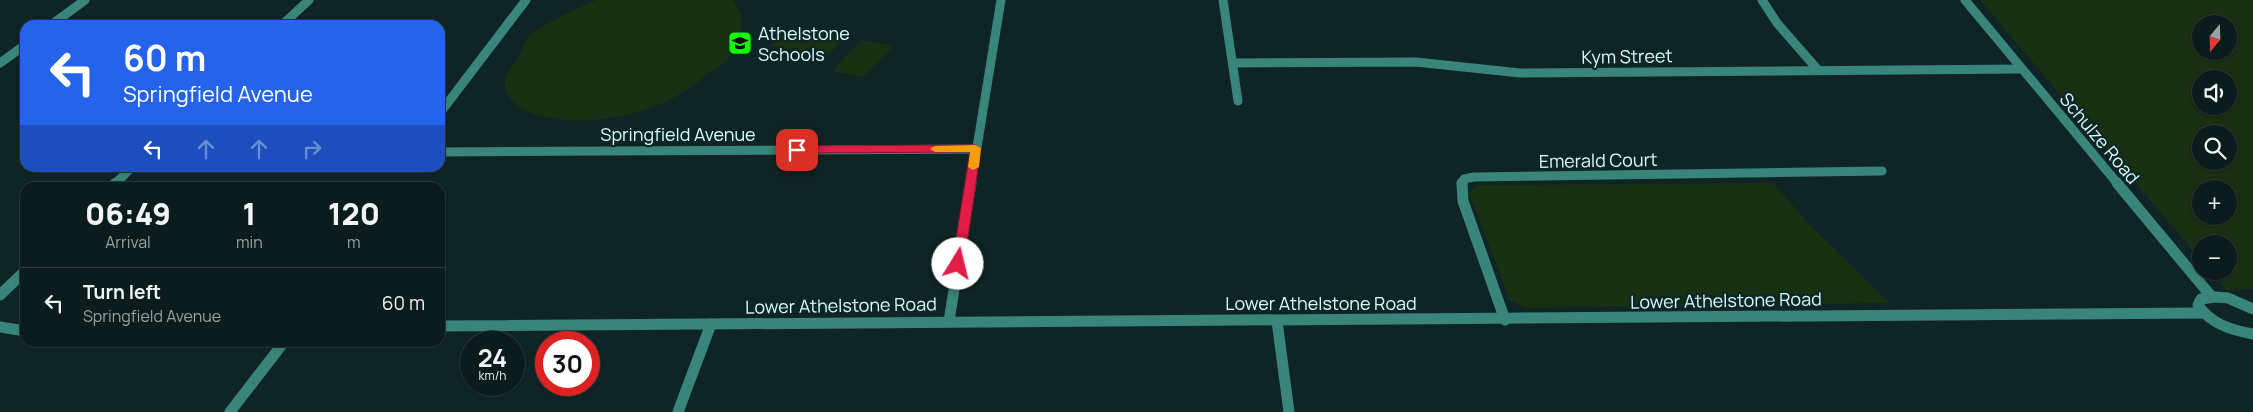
<!DOCTYPE html>
<html lang="en">
<head>
<meta charset="utf-8">
<style>
  :root { --surface:#0b1c1c; --page:#142525; --text:#f1f3f6; --muted:#9aa1a3; --line:#2b3a3b }
  body { margin:0; font-family:Manrope,sans-serif; background:var(--page); color:var(--text); height:100vh; display:flex; flex-direction:column; font-size:19px; white-space:nowrap }
  * { box-sizing:border-box; margin:0 }
  p { font-size:16px; color:var(--muted) }
  .icon { flex:none; width:28px; height:28px; fill:none; stroke:currentColor; stroke-width:2; stroke-linecap:round; stroke-linejoin:round }
  .map { position:relative; flex:1; overflow:hidden }
  .panel { position:absolute; left:20px; top:182px; width:425px; height:165px; display:flex; flex-direction:column; background:var(--surface); border-radius:15px; box-shadow:0 1px 4px #0004,0 0 0 1px var(--line) }
  .panel>* { flex:none }
  .hud { position:absolute; left:20px; top:20px; width:425px; height:152px; border-radius:15px; box-shadow:0 1px 4px #0004,0 0 0 1px var(--line); background:#2563eb; color:#fff; overflow:hidden }
  .needle { width:32px; rotate:199deg }
  .tools { position:absolute; left:2192px; top:15px; display:grid; gap:10px }
  .tools a { display:grid; place-items:center; width:45px; height:45px; border-radius:50%; background:var(--surface); box-shadow:0 1px 4px #0004,0 0 0 1px var(--line); font-size:25px }
  .speed { position:absolute; left:460px; top:331px; display:flex; gap:10px; font-size:25px; font-weight:700; text-align:center }
  .speed>* { display:grid; place-content:center; width:65px; height:65px; border-radius:50%; background:var(--surface); box-shadow:0 1px 4px #0004,0 0 0 1px var(--line); line-height:1 }
  .speed small { font-size:12px; font-weight:400 }
  .speed .limit { border:8px solid #d22; background:#fff; color:#111 }
  .pin { position:absolute; display:grid; place-items:center; width:42px; height:42px; color:#fff; margin:-21px; border-radius:10px; box-shadow:0 2px 8px #0006 }
  .me { position:absolute; width:55px; margin:-28px; rotate:9deg; stroke-linejoin:round; filter:drop-shadow(0 0 4px #0008) }
  .turn { display:flex; align-items:center; gap:18px; height:105px; padding:0 20px; font-size:22px }
  .turn .icon { width:65px; height:65px; stroke-width:2.5 }
  .turn b { display:block; font-size:35px; line-height:42px }
  .lanes { display:flex; align-items:center; height:48px; padding:0 20px; background:#0003; justify-content:center; gap:25px; direction:ltr }
  .lanes .off { opacity:.35 }
  .eta { display:flex; justify-content:space-evenly; align-items:center; height:85px; text-align:center }
  .eta b { font-size:30px; font-weight:800; line-height:35px }
  ul { padding:0; list-style:none }
  li { display:flex; align-items:center; gap:15px; height:70px; padding:0 20px; border-top:1px solid var(--line) }
  li div { flex:1 }
  li b { display:block; font-size:19px }
  li em { font-style:normal }
  .map>svg:first-child { display:block }
</style>
</head>
<body>
<div class="map">
<svg width="2253" height="412" viewBox="0 0 2253 412">
  <rect width="100%" height="100%" fill="#0f2525"/>
  <!-- green -->
  <g fill="#182f12" fill-rule="evenodd">
    <path d="M597 0H733C736 5 741 11 741 17 744 35 736 52 723 64 718 68 711 70 707 74 690 89 674 99 653 107 616 121 554 129 520 107 511 101 504 93 505 82 506 70 516 63 521 53 523 50 523 45 525 42 536 26 578 8 597 0Z"/>
    <path d="M1980 0H2253V289L2226 290 2211 271H2229V244H2201V260ZM2201 24H2229V51H2201ZM2201 79H2229V106H2201ZM2201 134H2229V161H2201ZM2201 189H2229V216H2201Z"/>
    <polygon points="790,27 846,37 827,56 770,46"/>
    <polygon points="862,40 894,46 864,77 832,71"/>
    <polygon points="1773,183 1807,222 1889,303 1526,308 1510,300 1469,193 1477,185"/>
  </g>
  <g fill="none" stroke-linecap="round" stroke-linejoin="round">
    <!-- minor-far1 -->
    <g stroke="#3a857b" stroke-width="9">
      <polyline points="1223,0 1238,101"/>
      <polyline points="1762,0 1777,23 1818,70"/>
      <polyline points="1965,0 2118,184"/>
      <polyline points="51,25 85,0"/>
      <polyline points="282,25 309,0"/>
      <polyline points="0,63 25,45"/>
      <polyline points="1233,63 1416,62 1520,73 2021,69"/>
      <polyline points="440,113 526,0"/>
      <polyline points="440,152 976,149"/>
      <polyline points="115,184 131,168"/>
      <polyline points="971,184 1001,0"/>
      <polyline points="1461,184 1464,179 1474,177 1882,171"/>
    </g>
    <!-- minor -->
    <g stroke="#3a857b" stroke-width="11">
      <polyline points="1462,183 1463,201 1505,320"/>
      <polyline points="2117,183 2211,296"/>
      <polyline points="111,188 116,183"/>
      <polyline points="0,295 25,271"/>
      <polyline points="949,321 971,183"/>
      <polyline points="1277,321 1289,412"/>
      <polyline points="230,412 284,342"/>
      <polyline points="678,412 711,324"/>
    </g>
    <!-- tertiary -->
    <g stroke="#3a857b" stroke-width="11">
      <path d="M2253 309 2228 298 2215 297 2201 299 2198 305C2211 324 2231 330 2253 334"/>
      <polyline points="440,326 2203,313"/>
      <polyline points="0,327 25,331"/>
    </g>
  </g>
  <!-- route -->
  <polygon fill="#e11d48" stroke="#92132f" points="976,145 981,148 964,264 958,268 952,264 970,152 797,153 792,150 797,146"/>
  <!-- slow -->
  <polygon fill="#f59e0b" points="976,145 981,148 979,167 973,170 968,167 970,152 935,152 930,149 935,146"/>
  <!-- icons -->
  <defs>
    <g id="school-square" transform="scale(1.25)"><rect x="-9" y="-9" width="18" height="18" rx="4" fill="#12fe00" stroke="#0f2525"/><path d="M0-5L7-2L0 1L-7-2ZM-4 1L0 2.5L4 1V4Q0 6-4 4Z" fill="#111"/></g>
  </defs>
  <g fill-rule="evenodd">
    <use href="#school-square" x="740" y="43"/>
  </g>
  <g text-anchor="middle" dominant-baseline="central" stroke-width="4.5" stroke-linejoin="round" paint-order="stroke">
    <!-- poi labels -->
    <g font-size="18" fill="#d3fffd" stroke="#0f2525" text-anchor="start">
      <text x="758" y="33">Athelstone<tspan x="758" dy="21">Schools</tspan></text>
    </g>
    <!-- street labels -->
    <g font-size="18" fill="#d3fffd" stroke="#0f2525">
      <text transform="translate(1627 56) rotate(-1)">Kym Street</text>
      <text x="678" y="134">Springfield Avenue</text>
      <text transform="translate(2100 138) rotate(50)">Schulze Road</text>
      <text transform="translate(1598 160) rotate(-1)">Emerald Court</text>
      <text transform="translate(1726 300) rotate(-1)">Lower Athelstone Road</text>
      <text x="1321" y="303">Lower Athelstone Road</text>
      <text transform="translate(841 305) rotate(-1)">Lower Athelstone Road</text>
    </g>
  </g>
</svg>
<div class="tools">
<a><svg class="needle" viewBox="-14 -14 28 28"><path d="M0-13l5 13h-10z" fill="#e53935"/><path d="M0 13l5-13h-10z" fill="#9aa1a3"/></svg></a>
<a><svg class="icon" aria-label="sound" viewBox="0 0 24 24"><path d="M4 9h4l5-4v14l-5-4H4zM17 9q2 3 0 6"/></svg></a>
<a><svg class="icon" aria-label="search" viewBox="0 0 24 24"><circle cx="10" cy="10" r="6"/><path d="M15 15l6 6"/></svg></a>
<a>+</a>
<a>−</a>
</div>
<div class="speed"><div>24<small>km/h</small></div><div class="limit">30</div></div>
<div class="pin" style="left:797px;top:150px;background:#d93025"><svg class="icon" aria-label="arrive" viewBox="0 0 24 24"><path d="M6 21V4h12l-3 4 3 4H6"/></svg></div>
<svg class="me" style="left:958px;top:264px" viewBox="-20 -20 40 40"><circle r="19" fill="#fff"/><path d="M0-13L10 11 0 6-10 11z" fill="#e11d48"/></svg>
<div class="hud">
<div class="turn"><svg class="icon" aria-label="left" viewBox="0 0 24 24"><path d="M17 20v-9H6M10 6l-5 5 5 5"/></svg><div><b>60 m</b>Springfield Avenue</div></div>
<div class="lanes"><svg class="icon" aria-label="left" viewBox="0 0 24 24"><path d="M17 20v-9H6M10 6l-5 5 5 5"/></svg><svg class="icon off" aria-label="ahead" viewBox="0 0 24 24"><path d="M12 20V5M6 11l6-6 6 6"/></svg><svg class="icon off" aria-label="ahead" viewBox="0 0 24 24"><path d="M12 20V5M6 11l6-6 6 6"/></svg><svg class="icon off" aria-label="right" viewBox="0 0 24 24"><path d="M7 20v-9h11M14 6l5 5-5 5"/></svg></div>
</div>
<section class="panel">
<div class="eta">
<div><b>06:49</b><p>Arrival</p></div>
<div><b>1</b><p>min</p></div>
<div><b>120</b><p>m</p></div>
</div>
<ul>
<li><svg class="icon" aria-label="left" viewBox="0 0 24 24"><path d="M17 20v-9H6M10 6l-5 5 5 5"/></svg><div><b>Turn left</b><p>Springfield Avenue</p></div><em>60 m</em></li>
</ul>
</section>
</div>
</body>
</html>
